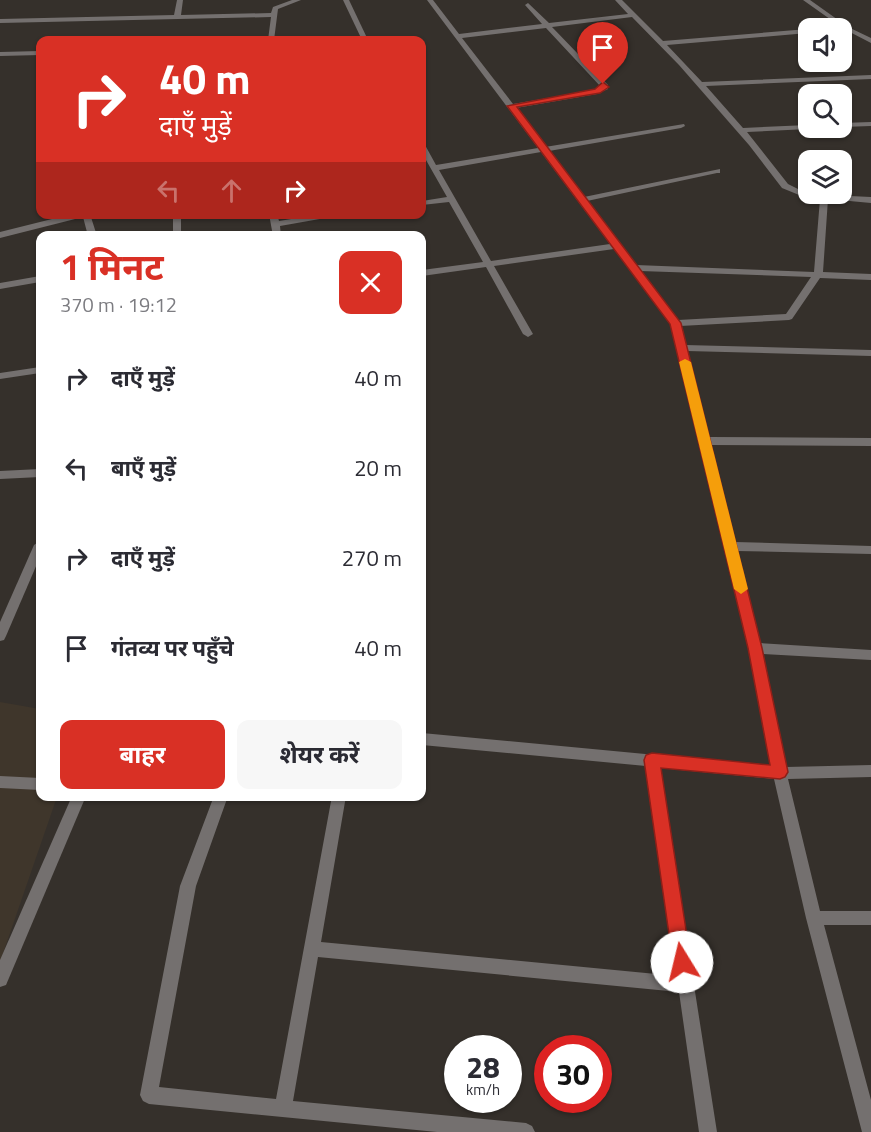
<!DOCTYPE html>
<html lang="hi">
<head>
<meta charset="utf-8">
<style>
  :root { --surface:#fff; --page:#f7f7f7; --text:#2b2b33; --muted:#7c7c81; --accent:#d93025 }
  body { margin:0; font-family:"Titillium Web","Noto Sans Devanagari",sans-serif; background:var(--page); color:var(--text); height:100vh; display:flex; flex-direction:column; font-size:22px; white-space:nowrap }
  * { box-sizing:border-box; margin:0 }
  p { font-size:20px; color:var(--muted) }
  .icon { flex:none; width:33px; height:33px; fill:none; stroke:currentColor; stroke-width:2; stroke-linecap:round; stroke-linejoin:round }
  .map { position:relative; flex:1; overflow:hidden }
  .sheet { position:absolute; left:36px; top:231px; width:390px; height:570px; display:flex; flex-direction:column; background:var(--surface); border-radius:12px; box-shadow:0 2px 4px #0004 }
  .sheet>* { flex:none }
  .top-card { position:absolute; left:36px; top:36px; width:390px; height:183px; border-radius:12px; box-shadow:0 2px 4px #0004; background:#d93025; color:#fff; overflow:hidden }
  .tools { position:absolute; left:798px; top:18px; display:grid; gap:12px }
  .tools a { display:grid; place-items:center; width:54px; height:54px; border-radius:12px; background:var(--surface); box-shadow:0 2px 4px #0004; font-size:30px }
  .speed { position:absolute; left:444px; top:1035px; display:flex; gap:12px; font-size:30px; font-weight:700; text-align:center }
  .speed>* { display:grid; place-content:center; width:78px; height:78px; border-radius:50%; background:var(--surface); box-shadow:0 2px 4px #0004; line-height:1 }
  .speed small { font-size:15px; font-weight:400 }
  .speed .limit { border:9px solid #d22; background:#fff; color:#111 }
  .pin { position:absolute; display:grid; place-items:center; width:51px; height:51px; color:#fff; margin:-62px -26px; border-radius:50% 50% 50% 0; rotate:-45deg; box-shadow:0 0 6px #0007 }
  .pin .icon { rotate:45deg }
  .me { position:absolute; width:66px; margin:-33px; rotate:351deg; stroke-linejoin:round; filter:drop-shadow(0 0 4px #0008) }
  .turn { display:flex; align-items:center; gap:21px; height:126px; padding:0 24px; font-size:27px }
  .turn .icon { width:78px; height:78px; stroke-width:2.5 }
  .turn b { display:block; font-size:42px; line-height:51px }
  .lanes { display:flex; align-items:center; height:57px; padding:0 24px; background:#0003; justify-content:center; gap:30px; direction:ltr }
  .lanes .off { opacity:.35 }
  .round { display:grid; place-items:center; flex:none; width:63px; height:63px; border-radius:12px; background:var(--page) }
  .summary { display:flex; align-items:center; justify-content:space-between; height:102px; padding:0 24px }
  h1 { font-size:36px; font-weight:700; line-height:45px; color:var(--accent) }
  .primary-button { display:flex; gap:12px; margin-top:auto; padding:12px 24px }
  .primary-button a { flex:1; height:69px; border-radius:12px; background:var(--accent); color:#fff; font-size:24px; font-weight:700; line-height:69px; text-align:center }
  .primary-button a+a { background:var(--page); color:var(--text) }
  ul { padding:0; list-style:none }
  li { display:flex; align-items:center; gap:18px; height:90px; padding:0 24px }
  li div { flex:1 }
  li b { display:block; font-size:22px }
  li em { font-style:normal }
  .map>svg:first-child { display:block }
</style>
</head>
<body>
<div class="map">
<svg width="871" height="1132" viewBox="0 0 871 1132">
  <rect width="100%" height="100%" fill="#35302b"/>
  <!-- built -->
  <polygon fill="#3f362b" points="0,702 40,709 40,796 57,797 0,962"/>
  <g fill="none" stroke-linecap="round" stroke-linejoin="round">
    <!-- minor -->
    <g fill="#74706f" fill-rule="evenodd">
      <polygon points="177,0 183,0 181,15 271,13 273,7 292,0 301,0 278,9 274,40 268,40 271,17 0,23 0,19 174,15"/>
      <polygon points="343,0 349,0 368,40 362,40"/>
      <path d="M427 0H433L459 34 542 24 525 5 528 3 549 23 628 14 615 0H622L663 41 808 29V33L667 45 702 82 871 75V79L706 86 743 128 808 125V128H812L808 129 747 132 788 184 808 194 871 197V203L828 199 823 272 871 274V280L820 278 792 319 789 320 680 326 685 345 871 350V356L687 351 709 437 871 438V446L710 445 735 542 871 546V554L737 551 760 643 871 650V660L763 654 786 767 871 765V777L788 779 820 911H871V925H824L871 1100V1132H862L806 918 774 779 660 768 717 1132H699L679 992 318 957 293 1101 526 1123 532 1126 535 1132H437L149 1104 143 1101 140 1095 180 886 214 796H228L196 886 159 1087 276 1099 332 796H346L321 942 677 976 646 766 422 745V733L772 766 749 648 670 323 614 249 494 266 533 334 528 337 523 334 486 267 422 276V270L483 262 449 202 422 205V201L447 197 422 153V145H425L436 165 538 148ZM632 17 679 65 749 145 782 188 804 197 820 199 814 272 636 265 587 201 717 173H720V169L584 197 549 151 681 128 685 126 684 124 545 147 516 108 597 94 608 89V85L552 27ZM546 28 601 87 595 90 513 104 462 38ZM541 152 610 244 491 261 439 170ZM640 271 811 277 786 314 678 320Z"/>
      <polygon points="803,0 810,0 848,27 871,38 871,43 844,29"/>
      <polygon points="40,51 40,55 0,56 0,52"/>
      <polygon points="871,122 871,126 842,127 842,123"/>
      <polygon points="72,214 90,214 97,236 88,236 83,217 0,238 0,232"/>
      <rect x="173" y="214" width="8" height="22"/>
      <polygon points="269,214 277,214 279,221 322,214 348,214 280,226 281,236 273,236"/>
      <polygon points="40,276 40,282 0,289 0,283"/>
      <polygon points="40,367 40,373 0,379 0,373"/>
      <polygon points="40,469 40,477 0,479 0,471"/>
      <polygon points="40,541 40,557 6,636 4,640 0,641 0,622 34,545"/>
      <polygon points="0,776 40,778 40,790 0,788"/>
      <polygon points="72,796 86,796 6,985 0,987 0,960"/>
    </g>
  </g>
  <!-- route -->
  <polygon fill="#d93025" stroke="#8d1f18" stroke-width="1.5" points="603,82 609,87 600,93 517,107 681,323 762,648 788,772 785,777 780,779 661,768 691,962 689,968 682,971 676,968 673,962 644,760 646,755 652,753 770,765 748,648 670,324 507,106 595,89"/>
  <!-- slow -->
  <polygon fill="#f59e0b" points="685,359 691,362 748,589 741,594 734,589 679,362"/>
</svg>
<div class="tools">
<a><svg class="icon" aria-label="sound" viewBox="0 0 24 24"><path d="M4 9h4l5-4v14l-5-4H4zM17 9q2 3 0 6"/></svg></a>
<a><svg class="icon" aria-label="search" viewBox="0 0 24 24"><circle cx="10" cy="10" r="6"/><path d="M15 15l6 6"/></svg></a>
<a><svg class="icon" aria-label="layers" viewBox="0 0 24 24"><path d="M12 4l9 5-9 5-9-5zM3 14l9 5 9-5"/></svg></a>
</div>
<div class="speed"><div>28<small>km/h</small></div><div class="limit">30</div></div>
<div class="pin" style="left:603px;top:84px;background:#d93025"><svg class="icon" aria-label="arrive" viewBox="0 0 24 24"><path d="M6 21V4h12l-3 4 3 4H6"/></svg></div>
<svg class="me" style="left:682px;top:962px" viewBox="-20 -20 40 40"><circle r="19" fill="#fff"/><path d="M0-13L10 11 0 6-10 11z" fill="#d93025"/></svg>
<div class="top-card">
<div class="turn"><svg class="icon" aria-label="right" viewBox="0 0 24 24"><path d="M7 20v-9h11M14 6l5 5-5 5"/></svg><div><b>40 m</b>दाएँ मुड़ें</div></div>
<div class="lanes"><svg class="icon off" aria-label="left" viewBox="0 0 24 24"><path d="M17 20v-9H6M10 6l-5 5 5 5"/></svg><svg class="icon off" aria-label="ahead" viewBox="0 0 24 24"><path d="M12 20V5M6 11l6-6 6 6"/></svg><svg class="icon" aria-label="right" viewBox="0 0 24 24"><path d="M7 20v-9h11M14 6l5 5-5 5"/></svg></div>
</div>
<section class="sheet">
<div class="summary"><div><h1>1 मिनट</h1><p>370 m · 19:12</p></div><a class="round" style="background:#d93025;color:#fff"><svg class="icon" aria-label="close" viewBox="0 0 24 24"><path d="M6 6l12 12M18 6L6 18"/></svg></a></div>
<ul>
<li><svg class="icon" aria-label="right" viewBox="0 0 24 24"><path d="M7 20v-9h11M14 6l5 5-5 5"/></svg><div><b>दाएँ मुड़ें</b></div><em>40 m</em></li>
<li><svg class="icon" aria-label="left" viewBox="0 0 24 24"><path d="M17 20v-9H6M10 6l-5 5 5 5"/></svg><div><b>बाएँ मुड़ें</b></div><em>20 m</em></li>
<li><svg class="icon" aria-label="right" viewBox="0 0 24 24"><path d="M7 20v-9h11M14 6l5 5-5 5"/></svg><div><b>दाएँ मुड़ें</b></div><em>270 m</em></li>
<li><svg class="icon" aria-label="arrive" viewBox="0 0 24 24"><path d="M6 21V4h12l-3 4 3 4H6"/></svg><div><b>गंतव्य पर पहुँचे</b></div><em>40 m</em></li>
</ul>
<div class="primary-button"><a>बाहर</a><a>शेयर करें</a></div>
</section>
</div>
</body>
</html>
